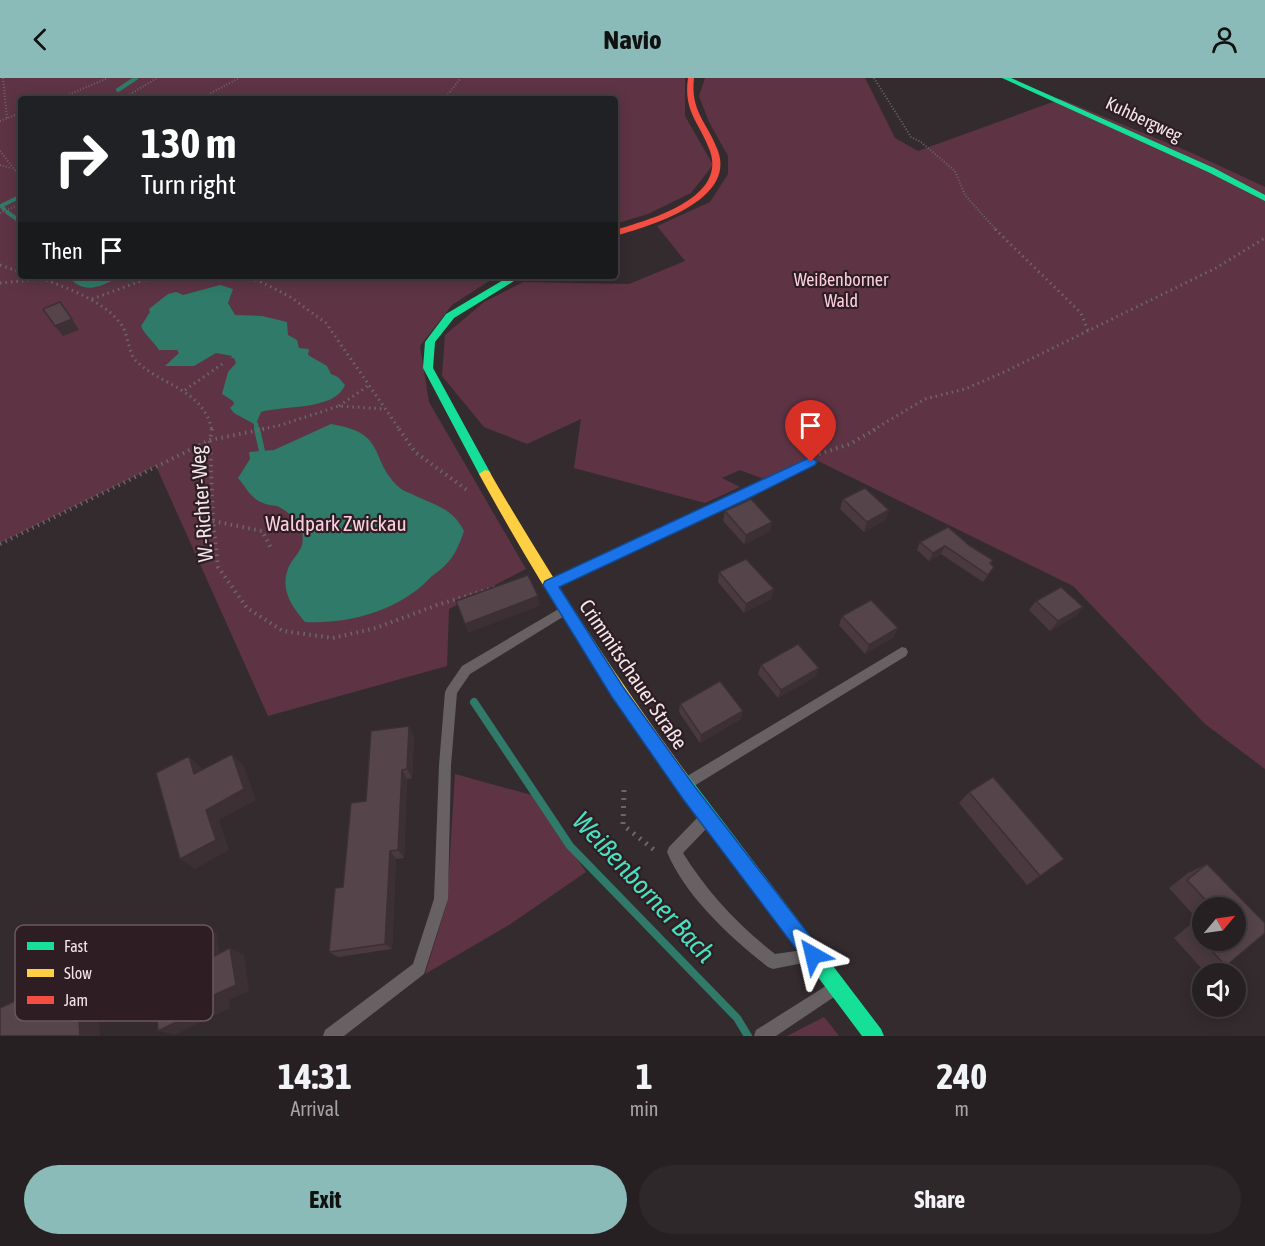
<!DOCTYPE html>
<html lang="en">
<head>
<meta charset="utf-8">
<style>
  :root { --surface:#272022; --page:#2f282a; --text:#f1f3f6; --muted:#a4a3a5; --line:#433e40; --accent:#8bbbb9 }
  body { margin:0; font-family:"Asap Condensed",sans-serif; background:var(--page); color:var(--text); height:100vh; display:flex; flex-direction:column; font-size:22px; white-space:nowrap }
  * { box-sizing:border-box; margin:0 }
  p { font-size:20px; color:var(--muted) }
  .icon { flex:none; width:33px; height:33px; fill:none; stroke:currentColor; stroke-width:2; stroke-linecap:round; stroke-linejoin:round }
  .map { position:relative; height:958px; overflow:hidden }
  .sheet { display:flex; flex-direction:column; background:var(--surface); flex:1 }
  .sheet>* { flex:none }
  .hud { position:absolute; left:18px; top:18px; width:600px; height:183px; border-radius:6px; box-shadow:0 3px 15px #0003,0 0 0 2px var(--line); background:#202124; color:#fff; overflow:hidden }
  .needle { width:39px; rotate:61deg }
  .controls { position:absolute; left:1192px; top:819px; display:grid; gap:12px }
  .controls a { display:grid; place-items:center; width:54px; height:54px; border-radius:50%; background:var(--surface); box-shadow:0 3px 15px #0003,0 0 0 2px var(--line); font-size:30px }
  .pin { position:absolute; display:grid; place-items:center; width:51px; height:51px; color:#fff; margin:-62px -26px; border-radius:50% 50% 50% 0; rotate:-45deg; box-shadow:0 0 6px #0007 }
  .pin .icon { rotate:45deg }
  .me { position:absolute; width:66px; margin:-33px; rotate:323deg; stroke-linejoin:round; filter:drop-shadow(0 0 4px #0008) }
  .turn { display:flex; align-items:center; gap:21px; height:126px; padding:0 24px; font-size:27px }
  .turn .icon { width:78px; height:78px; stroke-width:2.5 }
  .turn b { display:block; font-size:42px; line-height:51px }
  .then { display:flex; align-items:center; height:57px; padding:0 24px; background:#0003; gap:12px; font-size:22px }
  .eta { display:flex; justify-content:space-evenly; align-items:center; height:102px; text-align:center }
  .eta b { font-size:36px; font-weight:700; line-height:42px }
  .button { display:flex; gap:12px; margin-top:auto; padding:12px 24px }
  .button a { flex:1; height:69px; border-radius:36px; background:var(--accent); color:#111; font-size:24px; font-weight:700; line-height:69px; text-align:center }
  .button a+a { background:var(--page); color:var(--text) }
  header { display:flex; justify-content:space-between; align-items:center; height:78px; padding:0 24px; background:var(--accent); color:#111; font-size:27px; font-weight:700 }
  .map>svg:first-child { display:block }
</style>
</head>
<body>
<header><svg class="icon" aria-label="back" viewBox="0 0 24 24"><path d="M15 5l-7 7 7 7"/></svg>Navio<svg class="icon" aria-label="person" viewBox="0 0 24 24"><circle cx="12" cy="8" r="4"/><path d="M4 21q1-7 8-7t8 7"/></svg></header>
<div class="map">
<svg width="1265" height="958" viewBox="0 0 1265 958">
  <rect width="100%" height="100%" fill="#342b2e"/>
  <!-- green -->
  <g fill="#5e3444">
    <polygon points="0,0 685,0 685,38 713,87 691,115 648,136 615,146 615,21 21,21 21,198 497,198 452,227 420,268 429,324 526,491 449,531 447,588 268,638 156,388 0,465"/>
    <polygon points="705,0 865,0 895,60 918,73 1061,21 1192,75 1265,109 1265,691 1205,646 1073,508 812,380 766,402 740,392 722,400 740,409 705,425 574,390 581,341 527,366 484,349 442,298 445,257 484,224 523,204 629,206 685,183 657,148 710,124 728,96 728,78 709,44 699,18"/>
    <polygon points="455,696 535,718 586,794 509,847 425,896 447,825"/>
    <polygon points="824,939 839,958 787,958"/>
  </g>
  <!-- water -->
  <g fill="#2f7a69">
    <path d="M63 198H123C102 207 85 219 68 198Z"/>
    <path d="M220 207 233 211 228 225 235 237 262 238 287 244 288 257 297 262 299 270 309 271 308 277 327 288 331 296 338 299 345 307C335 333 283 327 261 334L256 346H254L234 335 230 330 234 326 233 323 222 316 228 294 236 285 234 280H231L232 278 216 275 194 288H165L179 275 177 272H159C154 264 144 256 141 248L150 234 149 231 168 216 176 214 183 217Z"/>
    <path d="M331 346C389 355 368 382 400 410 403 413 408 414 412 416 435 428 452 429 464 453 459 468 453 482 440 492 437 495 432 497 429 501 398 533 349 546 305 544 292 529 280 512 288 491 293 477 306 473 302 454 300 443 286 432 277 428 272 427 267 427 263 425 250 420 246 409 238 400L250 381 249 374 274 372Z"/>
  </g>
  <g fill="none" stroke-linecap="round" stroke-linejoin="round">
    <!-- stream-far3 -->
    <g stroke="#2f7a69" stroke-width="4">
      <polyline points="118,12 136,0"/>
      <polyline points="4,131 1,128 21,118"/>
      <polyline points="7,134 21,144"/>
    </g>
    <!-- stream-far2 -->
    <polyline stroke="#2f7a69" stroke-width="4.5" points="256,346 257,352"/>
    <!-- stream-far1 -->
    <polyline stroke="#2f7a69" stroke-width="6" points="257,351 262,373"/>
    <!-- stream -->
    <polyline stroke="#2f7a69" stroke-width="8" points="474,624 570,768 737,940 748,958"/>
    <!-- path-far3 -->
    <g stroke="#6b6668" stroke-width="2" stroke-dasharray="1 2" stroke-linecap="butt">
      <polyline points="3,0 7,40"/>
      <polyline points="874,0 911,59 921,64 955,93 965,117 997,153"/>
      <polyline points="58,21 108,0"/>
      <polyline points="122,21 157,0"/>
      <polyline points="200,21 239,0"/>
      <polyline points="444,21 461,0"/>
      <polyline points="0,43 21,35"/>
      <polyline points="0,73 21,100"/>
      <polyline points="0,87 11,90"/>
      <polyline points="0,135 21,126"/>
    </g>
    <!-- path-far2 -->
    <g stroke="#6b6668" stroke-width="3" stroke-dasharray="1.5 4" stroke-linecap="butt">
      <polyline points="995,151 1081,235 1088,253"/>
      <polyline points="0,187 21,194"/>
      <path d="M36 198C63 209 102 221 120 245 129 255 127 273 136 283 162 308 203 311 212 352"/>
      <polyline points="239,198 259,203 289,218 326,245 400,352"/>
      <polyline points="0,205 41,201"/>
      <polyline points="92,221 155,198"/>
      <polyline points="185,312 225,284"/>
      <polyline points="339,328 369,307"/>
      <polyline points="257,352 281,347 339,328 384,331"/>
      <polyline points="873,352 925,321 965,311 1002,295 1216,190 1265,160"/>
    </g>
    <!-- path-far1 -->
    <g stroke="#6b6668" stroke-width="4" stroke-dasharray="1.5 4.5" stroke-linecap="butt">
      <polyline points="212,351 210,362 213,443 218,489 247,530 283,553 333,560 376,550 437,527 496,509"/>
      <polyline points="399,351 415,374 467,412"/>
      <polyline points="819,376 850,366 876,351"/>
      <polyline points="213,443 262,453 271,470"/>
      <polyline points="0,466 210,362 264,351"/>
    </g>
    <!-- path -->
    <polyline stroke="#6b6668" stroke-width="5" stroke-dasharray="2 6" stroke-linecap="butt" points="624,712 623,747 658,775"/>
    <!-- lane -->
    <g fill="#676163" fill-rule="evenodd">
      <polygon points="811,381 816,384 814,386 743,422 554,510 546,510 545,507 546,504"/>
      <polygon points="562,529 566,531 568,534 566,537 470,596 457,615 451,687 448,821 424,896 344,958 323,958 325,952 413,886 434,821 439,687 445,614 447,610 462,588"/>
      <polygon points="902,569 906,570 908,574 906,578 694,708 689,710 684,708 683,704 684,700"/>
      <path d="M703 737 708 739 710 744 708 749 683 775C708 815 738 847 775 876L803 872 808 874 810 879 808 884 773 891 768 889C731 860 685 818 667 774L669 769 698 739Z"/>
      <polygon points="829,906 834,909 837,914 834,919 776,958 754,958 756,952"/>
    </g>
    <!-- fast -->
    <g fill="#16e098" fill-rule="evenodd">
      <polygon points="1002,0 1011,0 1214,90 1265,117 1265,123 1208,94"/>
      <polygon points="510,198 522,198 454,240 435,264 433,290 491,396 485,400 479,396 423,290 425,264 446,236"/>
      <polygon points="681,694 687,696 881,951 884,958 862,958 675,708 673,702 675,696"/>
    </g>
    <!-- slow -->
    <path fill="#ffcf43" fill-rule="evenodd" d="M485 392 489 393C550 498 615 598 687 696L689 702 687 708 681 710 675 708C604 607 538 504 479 396Z"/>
    <!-- jam -->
    <path fill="#f24e42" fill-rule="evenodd" d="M688 0H694C690 34 708 45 718 73 736 123 650 148 615 158V152C648 142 727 121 710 73 700 45 683 34 688 0Z"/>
  </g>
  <!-- wall -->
  <g fill="#4a3a40" fill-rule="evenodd">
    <polygon points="563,198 586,198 570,204"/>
    <polygon points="843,421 889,432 885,442 864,454 840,431"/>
    <polygon points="725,433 772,444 770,453 744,466 723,443"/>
    <polygon points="920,464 970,468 993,482 991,486 994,489 983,504 941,476 929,483 917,472"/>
    <polygon points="719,494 774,511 771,521 744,535 718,504"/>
    <polygon points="1036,523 1076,538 1050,553 1029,532"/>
    <polygon points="842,538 894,559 865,576 839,547"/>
    <polygon points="761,587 819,590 815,599 778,620 758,596"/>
    <polygon points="680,626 741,641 700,665 679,634"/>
    <polygon points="414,658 412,700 407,701 404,780 396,781 392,871 338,879 329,874 343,809"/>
    <polygon points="969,714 1040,798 1027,807 959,725"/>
    <path d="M1207 786 1265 845 1226 888 1205 894 1174 860 1197 841 1169 810 1188 795ZM1203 830H1236L1203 862Z"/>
  </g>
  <!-- shaded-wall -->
  <g fill="#3c3034">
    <polygon points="569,198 586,198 570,204"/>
    <polygon points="72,241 79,252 63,258 55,248"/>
    <polygon points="889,432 885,442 864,454 867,444"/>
    <polygon points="772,444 770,453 744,466 746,457"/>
    <polygon points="945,468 941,476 929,483 933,475"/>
    <polygon points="774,511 771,521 744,535 746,526"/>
    <polygon points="538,518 540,528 468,555 465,546"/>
    <polygon points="1083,529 1076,538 1050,553 1058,543"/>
    <polygon points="898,550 894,559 865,576 869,567"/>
    <polygon points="819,590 815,599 778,620 781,612"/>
    <polygon points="743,633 741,641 700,665 701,657"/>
    <polygon points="409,648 414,658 412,700 407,691"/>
    <polygon points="232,676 244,688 256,722 219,742 229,772 195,791 180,781 206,732"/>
    <polygon points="189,678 202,690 207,707 194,696"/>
    <polygon points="402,692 407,701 404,780 398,772"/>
    <polygon points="390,773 396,781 392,871 385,866"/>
    <polygon points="203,849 217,856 221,888 206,882"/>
    <polygon points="230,870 244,877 249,913 229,922 230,930 175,957 158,953 214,917"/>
    <polygon points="76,894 96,900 100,958 80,958"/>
  </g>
  <!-- building -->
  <g fill="#56444b" stroke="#3c3034" stroke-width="1.5">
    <polygon points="60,224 72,241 55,248 43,231"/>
    <polygon points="865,410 889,432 867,444 843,421"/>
    <polygon points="751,421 772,444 746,457 725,433"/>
    <polygon points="948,449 970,468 993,482 990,485 994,489 988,497 945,468 933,475 920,464"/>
    <polygon points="746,481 774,511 746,526 719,494"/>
    <polygon points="528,497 538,518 465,546 456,523"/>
    <polygon points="1061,509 1083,529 1058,543 1036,523"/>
    <polygon points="871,522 898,550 869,567 842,538"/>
    <polygon points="798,566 819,590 781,612 761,587"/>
    <polygon points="720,603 743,633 701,657 680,626"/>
    <polygon points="409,648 407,691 402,692 398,772 390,773 385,866 329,874 335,810 343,809 351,725 366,723 371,653"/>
    <polygon points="232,676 244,711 206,732 216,762 180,781 156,695 189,678 194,696"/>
    <polygon points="993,699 1064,781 1040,798 969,714"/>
    <polygon points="1207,786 1265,845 1265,855 1226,888 1193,853 1203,844 1203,862 1236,862 1236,830 1213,830 1187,802"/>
    <polygon points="203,849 206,882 230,870 236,907 214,917 215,925 158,953 151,872"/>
    <polygon points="76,894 80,958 0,958 0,930"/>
  </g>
  <!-- route -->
  <polygon fill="#1a73e8" stroke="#114b97" stroke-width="1.5" points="811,379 817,384 815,387 745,422 559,509 623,609 695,709 820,871 822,877 820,884 813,887 806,884 683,721 612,619 543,507 545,503"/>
  <g text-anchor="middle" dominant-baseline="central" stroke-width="4.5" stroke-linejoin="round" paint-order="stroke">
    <!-- far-street labels -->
    <g font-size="18" fill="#f2e6ea" stroke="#2e1d23">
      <text transform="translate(1144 41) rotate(25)">Kuhbergweg</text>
    </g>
    <!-- far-park labels -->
    <g font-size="18" fill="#fccfdf" stroke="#2e1d23">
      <text x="841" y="201">Weißenborner<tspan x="841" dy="21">Wald</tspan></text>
    </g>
    <!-- street labels -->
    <g font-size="21" fill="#f2e6ea" stroke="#2e1d23">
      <text transform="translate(201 426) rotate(-94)">W.-Richter-Weg</text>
      <text transform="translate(634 596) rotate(56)">Crimmitschauer Straße</text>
    </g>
    <!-- park labels -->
    <g font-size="21" fill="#fccfdf" stroke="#2e1d23">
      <text x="336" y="445">Waldpark Zwickau</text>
    </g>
    <!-- near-water labels -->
    <g font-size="27" font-style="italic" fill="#47e1c0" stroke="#2e1d23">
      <text transform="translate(644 809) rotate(47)">Weißenborner Bach</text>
    </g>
  </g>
  <!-- legend -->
  <rect x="15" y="847" width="198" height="96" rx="9" fill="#2e1d23" stroke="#69595f" stroke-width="1.5"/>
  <rect x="27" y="864" width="27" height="8" fill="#16e098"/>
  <rect x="27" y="891" width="27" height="8" fill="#ffcf43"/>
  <rect x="27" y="918" width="27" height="8" fill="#f24e42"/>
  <g font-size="16" fill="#f2e6ea">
    <text x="64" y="874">Fast</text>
    <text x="64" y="901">Slow</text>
    <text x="64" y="928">Jam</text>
  </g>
</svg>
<div class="controls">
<a><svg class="needle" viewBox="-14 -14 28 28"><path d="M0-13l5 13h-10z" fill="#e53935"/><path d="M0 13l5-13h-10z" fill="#a4a3a5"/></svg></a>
<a><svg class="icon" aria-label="sound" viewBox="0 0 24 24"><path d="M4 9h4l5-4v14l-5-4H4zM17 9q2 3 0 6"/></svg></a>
</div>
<div class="pin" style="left:811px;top:384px;background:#d93025"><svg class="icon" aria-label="arrive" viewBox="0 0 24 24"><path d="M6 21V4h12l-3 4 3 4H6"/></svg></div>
<svg class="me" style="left:813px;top:877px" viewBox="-20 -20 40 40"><path d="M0-17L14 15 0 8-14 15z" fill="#1a73e8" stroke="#fff" stroke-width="4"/></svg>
<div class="hud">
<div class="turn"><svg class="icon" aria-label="right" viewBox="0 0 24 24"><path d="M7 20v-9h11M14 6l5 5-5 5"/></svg><div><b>130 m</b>Turn right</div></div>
<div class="then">Then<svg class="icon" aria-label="arrive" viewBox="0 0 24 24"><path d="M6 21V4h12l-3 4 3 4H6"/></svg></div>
</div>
</div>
<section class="sheet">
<div class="eta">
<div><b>14:31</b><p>Arrival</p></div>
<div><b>1</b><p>min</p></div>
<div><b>240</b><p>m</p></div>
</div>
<div class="button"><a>Exit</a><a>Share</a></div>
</section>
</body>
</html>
